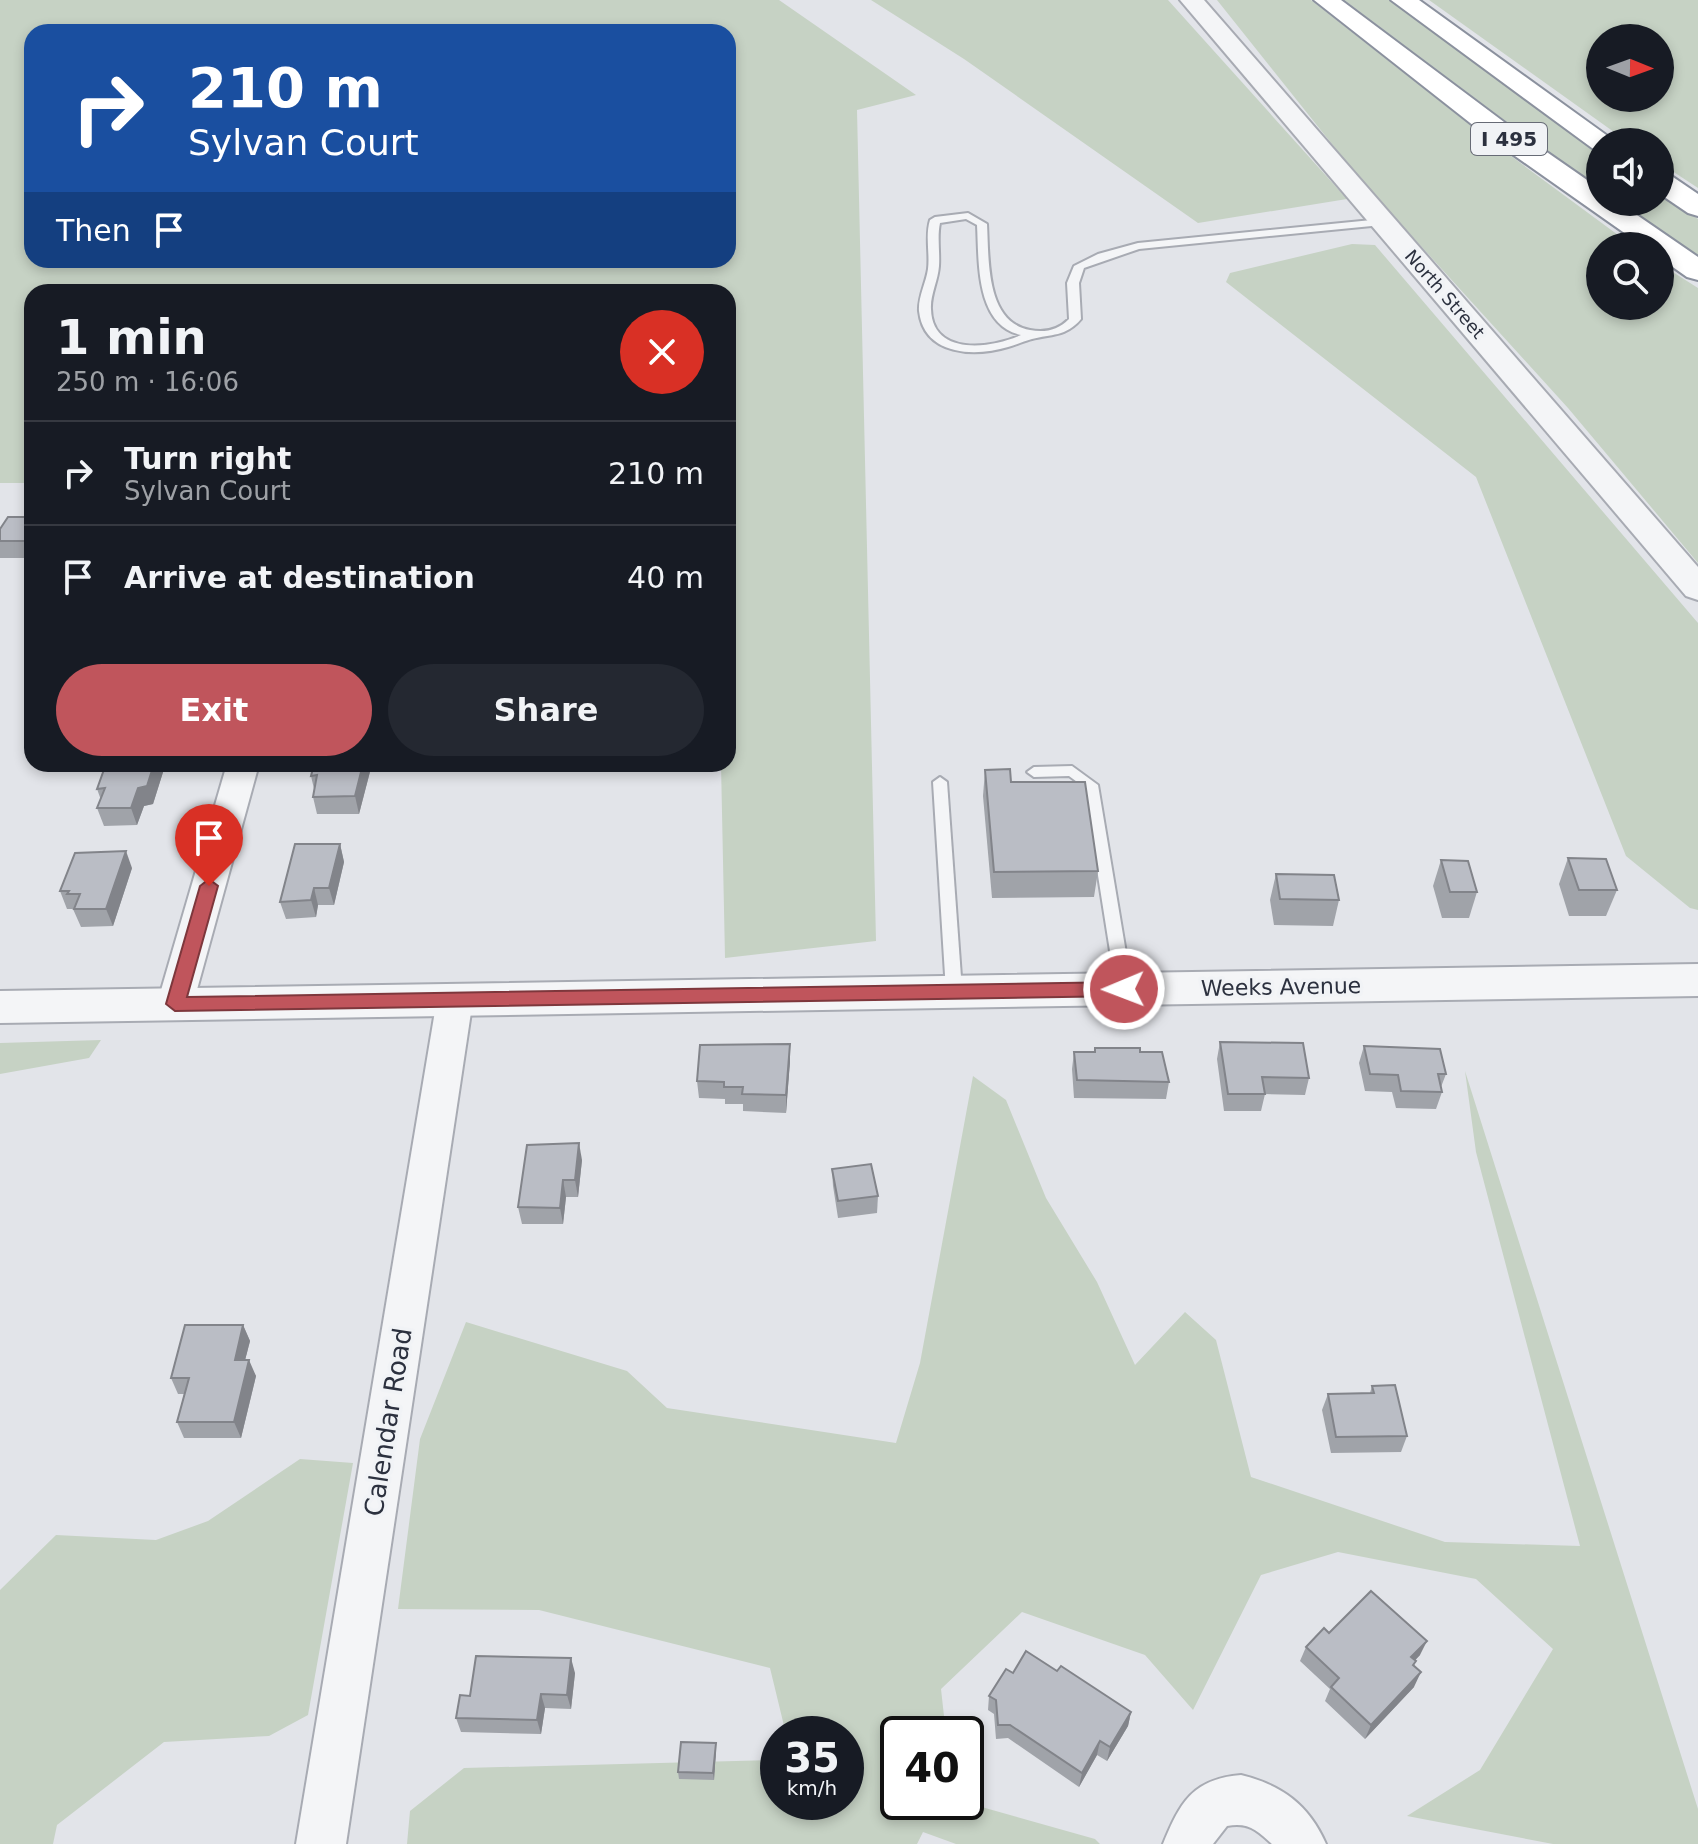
<!DOCTYPE html>
<html lang="en">
<head>
<meta charset="utf-8">
<style>
  :root { --surface:#171b24; --page:#242831; --text:#f1f3f6; --muted:#9ea1a6; --line:#363941; --accent:#c0555c }
  body { margin:0; font-family:"DejaVu Sans",sans-serif; background:var(--page); color:var(--text); height:100vh; display:flex; flex-direction:column; font-size:30px; white-space:nowrap }
  * { box-sizing:border-box; margin:0 }
  p { font-size:26px; color:var(--muted) }
  .icon { flex:none; width:44px; height:44px; fill:none; stroke:currentColor; stroke-width:2; stroke-linecap:round; stroke-linejoin:round }
  .map { position:relative; flex:1; overflow:hidden }
  .sheet { position:absolute; left:24px; top:284px; width:712px; height:488px; display:flex; flex-direction:column; background:var(--surface); border-radius:24px; box-shadow:0 4px 12px #0003 }
  .sheet>* { flex:none }
  .hud { position:absolute; left:24px; top:24px; width:712px; height:244px; border-radius:24px; box-shadow:0 4px 12px #0003; background:#1a4fa0; color:#fff; overflow:hidden }
  .needle { width:52px; rotate:91deg }
  .tools { position:absolute; left:1586px; top:24px; display:grid; gap:16px }
  .tools a { display:grid; place-items:center; width:88px; height:88px; border-radius:50%; background:var(--surface); box-shadow:0 4px 12px #0003; font-size:40px }
  .speed { position:absolute; left:760px; top:1716px; display:flex; gap:16px; font-size:40px; font-weight:700; text-align:center }
  .speed>* { display:grid; place-content:center; width:104px; height:104px; border-radius:50%; background:var(--surface); box-shadow:0 4px 12px #0003; line-height:1 }
  .speed small { font-size:20px; font-weight:400 }
  .speed .limit { border:4px solid #111; border-radius:12px; background:#fff; color:#111 }
  .pin { position:absolute; display:grid; place-items:center; width:68px; height:68px; color:#fff; margin:-82px -34px; border-radius:50% 50% 50% 0; rotate:-45deg; box-shadow:0 0 8px #0007 }
  .pin .icon { rotate:45deg }
  .me { position:absolute; width:88px; margin:-44px; rotate:269deg; stroke-linejoin:round; filter:drop-shadow(0 0 6px #0008) }
  .turn { display:flex; align-items:center; gap:28px; height:168px; padding:0 32px; font-size:36px }
  .turn .icon { width:104px; height:104px; stroke-width:2.5 }
  .turn b { display:block; font-size:56px; line-height:68px }
  .then { display:flex; align-items:center; height:76px; padding:0 32px; background:#0003; gap:16px; font-size:30px }
  .round { display:grid; place-items:center; flex:none; width:84px; height:84px; border-radius:42px; background:var(--page) }
  .summary { display:flex; align-items:center; justify-content:space-between; height:136px; padding:0 32px }
  h1 { font-size:48px; font-weight:800; line-height:60px }
  .primary-button { display:flex; gap:16px; margin-top:auto; padding:16px 32px }
  .primary-button a { flex:1; height:92px; border-radius:48px; background:var(--accent); color:#fff; font-size:32px; font-weight:800; line-height:92px; text-align:center }
  .primary-button a+a { background:var(--page); color:var(--text) }
  ul { padding:0; list-style:none }
  li { display:flex; align-items:center; gap:24px; height:104px; padding:0 32px; border-top:2px solid var(--line) }
  li div { flex:1 }
  li b { display:block; font-size:30px }
  li em { font-style:normal }
  .map>svg:first-child { display:block }
</style>
</head>
<body>
<div class="map">
<svg width="1698" height="1844" viewBox="0 0 1698 1844">
  <rect width="100%" height="100%" fill="#e2e4e9"/>
  <!-- green -->
  <g fill="#c6d2c4" fill-rule="evenodd">
    <path d="M0 0H779L916 95 857 110 876 941 725 958 721 764H728V292H32V483H0ZM32 32H728V260H32Z"/>
    <polygon points="871,0 1168,0 1347,199 1198,223 964,59"/>
    <polygon points="1217,0 1311,0 1496,145 1633,246 1600,246 1600,306 1660,306 1660,264 1698,288 1698,563 1568,408 1359,178"/>
    <polygon points="1344,0 1389,0 1600,154 1600,188 1516,129"/>
    <path d="M1429 0H1698V188L1660 163V142H1628ZM1600 38H1660V98H1600Z"/>
    <polygon points="1660,193 1698,219 1698,257 1619,202 1660,202"/>
    <polygon points="1352,244 1375,245 1698,623 1698,910 1690,908 1626,856 1476,477 1226,282 1230,273"/>
    <polygon points="101,1040 89,1058 0,1074 0,1043"/>
    <polygon points="1465,1071 1698,1809 1698,1844 1553,1844 1407,1816 1480,1770 1553,1649 1476,1579 1338,1552 1261,1575 1193,1710 1145,1655 1022,1612 941,1689 946,1734 898,1734 898,1802 964,1802 1095,1839 1100,1844 956,1844 923,1832 917,1844 407,1844 410,1811 464,1768 778,1760 778,1802 846,1802 846,1734 786,1734 770,1668 539,1610 398,1609 420,1439 466,1322 627,1371 667,1408 896,1443 920,1363 973,1076 1006,1100 1046,1198 1097,1282 1135,1365 1185,1312 1216,1340 1251,1477 1445,1542 1580,1546 1476,1152"/>
    <polygon points="300,1459 353,1463 308,1715 269,1736 164,1742 57,1825 53,1844 0,1844 0,1590 56,1535 156,1540 208,1521"/>
  </g>
  <g fill="none" stroke-linecap="round" stroke-linejoin="round">
    <!-- service casing -->
    <g stroke="#a8abb3" stroke-width="4">
      <g id="service">
        <path d="M968 213 987 224C989 258 985 322 1030 330 1045 333 1058 330 1069 319L1067 283 1074 266 1098 254 1138 243 1382 219 1387 222 1382 225 1139 249 1084 268 1079 283 1081 319C1066 337 1051 334 1032 339 1024 341 1016 345 1008 347 975 357 924 356 919 311 918 297 926 283 928 269 930 253 925 236 930 220L935 217ZM966 219 977 225C979 261 975 325 1021 335 991 349 932 356 931 309 930 295 938 281 939 266 940 252 937 237 940 223Z"/>
        <polygon points="1072,766 1098,785 1132,989 1130,993 1118,993 1116,989 1084,787 1069,776 1034,777 1027,772 1034,767"/>
        <polygon points="940,777 947,782 962,991 960,995 948,995 946,991 933,782"/>
      </g>
    </g>
    <!-- minor casing -->
    <g stroke="#a8abb3" stroke-width="4">
      <g id="minor">
        <polygon points="227,764 259,764 193,1004 188,1013 175,1017 162,1013 157,1004"/>
        <polygon points="455,986 467,990 473,999 346,1844 296,1844 437,999 443,990"/>
        <path d="M1241 1775C1282 1785 1309 1805 1326 1844H1272C1257 1830 1248 1822 1227 1826L1213 1844H1163C1180 1803 1192 1779 1241 1775Z"/>
      </g>
    </g>
    <!-- tertiary casing -->
    <g stroke="#a8abb3" stroke-width="4">
      <g id="tertiary">
        <polygon points="1180,0 1204,0 1698,567 1698,600 1686,596"/>
        <polygon points="1698,964 1698,996 0,1023 0,991"/>
      </g>
    </g>
    <!-- motorway casing -->
    <g stroke="#8b919e" stroke-width="4">
      <g id="motorway">
        <polygon points="1314,0 1341,0 1508,125 1600,189 1600,202 1618,202 1698,257 1698,280 1687,277 1660,258 1660,246 1643,246 1488,137"/>
        <polygon points="1391,0 1419,0 1616,142 1600,142 1600,150 1592,148"/>
        <polygon points="1660,173 1670,175 1698,194 1698,216 1688,213 1660,194"/>
      </g>
    </g>
    <!-- service -->
    <use href="#service" fill="#f4f5f7" fill-rule="evenodd"/>
    <!-- minor -->
    <use href="#minor" fill="#f4f5f7" fill-rule="evenodd"/>
    <!-- tertiary -->
    <use href="#tertiary" fill="#f4f5f7" fill-rule="evenodd"/>
    <!-- motorway -->
    <use href="#motorway" fill="#fff" fill-rule="evenodd"/>
  </g>
  <!-- wall -->
  <g fill="#a0a3a9">
    <polygon points="32,517 32,558 0,558 0,529"/>
    <polygon points="314,764 372,764 359,814 317,814 313,797 314,789 311,776"/>
    <polygon points="164,769 153,804 144,806 137,825 104,826 97,808 101,800 97,789"/>
    <polygon points="985,770 1011,782 1098,871 1094,897 992,898 983,796"/>
    <polygon points="340,844 344,862 334,905 318,905 316,917 286,919 280,902"/>
    <polygon points="1568,858 1617,890 1606,916 1569,916 1559,884"/>
    <polygon points="1441,860 1477,892 1469,918 1442,918 1433,886"/>
    <polygon points="132,868 113,926 81,927 73,909 67,909 60,891"/>
    <polygon points="1276,874 1339,900 1333,926 1274,925 1270,900"/>
    <polygon points="1220,1042 1309,1078 1305,1095 1265,1094 1261,1111 1224,1111 1217,1059"/>
    <polygon points="1364,1046 1446,1074 1441,1087 1442,1092 1436,1109 1396,1108 1392,1092 1365,1091 1359,1063"/>
    <polygon points="1095,1048 1140,1052 1169,1082 1166,1099 1074,1098 1072,1069 1074,1052 1094,1052"/>
    <polygon points="790,1061 786,1113 743,1111 743,1104 725,1104 725,1099 699,1098 697,1081"/>
    <polygon points="582,1160 578,1197 566,1197 563,1224 522,1224 518,1207"/>
    <polygon points="832,1169 878,1196 877,1213 838,1218 833,1186"/>
    <polygon points="243,1325 250,1341 245,1360 256,1376 241,1438 184,1438 177,1422 184,1394 178,1394 171,1378"/>
    <polygon points="1372,1386 1407,1436 1401,1452 1331,1453 1322,1410 1328,1394 1370,1393"/>
    <polygon points="1329,1633 1420,1655 1415,1660 1416,1661 1414,1666 1414,1687 1365,1739 1325,1701 1330,1689 1300,1661 1306,1647"/>
    <polygon points="1057,1671 1131,1712 1128,1726 1107,1761 1097,1755 1079,1787 1008,1738 996,1739 994,1714 988,1710 989,1696 1013,1673"/>
    <polygon points="575,1673 571,1709 545,1708 541,1734 461,1732 456,1718 470,1696"/>
    <polygon points="716,1750 714,1780 679,1779 678,1772"/>
  </g>
  <!-- shaded-wall -->
  <g fill="#82848a">
    <polygon points="154,764 163,764 164,769 153,804 144,806 137,825 131,808 138,788"/>
    <polygon points="363,764 372,764 359,814 355,796"/>
    <polygon points="340,844 344,862 334,905 329,888"/>
    <polygon points="126,851 132,868 113,926 106,909"/>
    <polygon points="314,888 318,905 316,917 311,900"/>
    <polygon points="790,1044 790,1061 786,1113 786,1095"/>
    <polygon points="579,1143 582,1160 578,1197 575,1180"/>
    <polygon points="563,1180 566,1197 563,1224 560,1208"/>
    <polygon points="243,1325 250,1341 241,1376 235,1360"/>
    <polygon points="249,1360 256,1376 241,1438 234,1422"/>
    <polygon points="1427,1641 1420,1655 1404,1672 1411,1657"/>
    <polygon points="571,1658 575,1673 571,1709 567,1695"/>
    <polygon points="1421,1672 1414,1687 1365,1739 1371,1725"/>
    <polygon points="541,1694 545,1708 541,1734 537,1720"/>
    <polygon points="1131,1712 1128,1726 1107,1761 1110,1747"/>
    <polygon points="1100,1741 1097,1755 1079,1787 1082,1773"/>
    <polygon points="716,1743 716,1750 714,1780 713,1773"/>
  </g>
  <!-- building -->
  <g fill="#babdc5" stroke="#82848a" stroke-width="2">
    <polygon points="8,517 32,517 32,541 0,541 0,529"/>
    <polygon points="106,764 154,764 147,786 138,788 131,808 97,808 105,788 97,789"/>
    <polygon points="314,764 363,764 355,796 313,797 317,775 311,776"/>
    <polygon points="1010,769 1011,782 1085,782 1098,871 994,872 985,770"/>
    <polygon points="295,844 340,844 329,888 314,888 311,900 280,902"/>
    <polygon points="126,851 106,909 74,909 80,894 67,894 69,891 60,891 75,853"/>
    <polygon points="1568,858 1606,859 1617,890 1579,890"/>
    <polygon points="1441,860 1468,861 1477,892 1450,892"/>
    <polygon points="1276,874 1334,875 1339,900 1280,899"/>
    <polygon points="1220,1042 1303,1043 1309,1078 1262,1077 1265,1094 1228,1094"/>
    <polygon points="790,1044 786,1095 742,1094 743,1087 724,1087 724,1082 697,1081 700,1045"/>
    <polygon points="1364,1046 1440,1049 1446,1074 1438,1074 1442,1092 1401,1091 1398,1075 1370,1074"/>
    <polygon points="1095,1048 1140,1048 1140,1052 1162,1052 1169,1082 1077,1080 1074,1052 1095,1052"/>
    <polygon points="579,1143 575,1180 563,1180 560,1208 518,1207 527,1145"/>
    <polygon points="871,1164 878,1196 838,1201 832,1169"/>
    <polygon points="185,1325 243,1325 235,1360 249,1360 234,1422 177,1422 189,1378 171,1378"/>
    <polygon points="1395,1385 1407,1436 1336,1437 1328,1394 1374,1393 1372,1386"/>
    <polygon points="1371,1591 1427,1641 1411,1657 1416,1661 1413,1665 1421,1672 1371,1725 1331,1687 1339,1678 1306,1647 1324,1628 1329,1633"/>
    <polygon points="1026,1651 1057,1671 1061,1666 1131,1712 1110,1747 1100,1741 1082,1773 1010,1725 998,1725 996,1700 989,1696 1006,1669 1013,1673"/>
    <polygon points="476,1656 571,1658 567,1695 541,1694 537,1720 456,1718 460,1695 470,1696"/>
    <polygon points="681,1742 716,1743 713,1773 678,1772"/>
  </g>
  <!-- route -->
  <polygon fill="#c0555c" stroke="#7d373c" stroke-width="2" points="209,879 218,886 187,997 1124,982 1134,989 1124,996 175,1011 166,1004 200,886"/>
  <g text-anchor="middle" dominant-baseline="central" stroke-width="7" stroke-linejoin="round" paint-order="stroke">
    <!-- far-street labels -->
    <g font-size="18" fill="#2c313f" stroke="#f1f3f6">
      <text transform="translate(1445 294) rotate(49)">North Street</text>
    </g>
    <!-- shield labels -->
    <rect fill="#f1f3f6" stroke="#676b76" stroke-width="2" x="1471" y="123" width="76" height="32" rx="6"/>
    <g font-size="20" font-weight="bold" fill="#2c313f">
      <text x="1509" y="139">I 495</text>
    </g>
    <!-- street labels -->
    <g font-size="22" fill="#2c313f" stroke="#f1f3f6">
      <text transform="translate(1281 987) rotate(-1)">Weeks Avenue</text>
    </g>
    <!-- near-street labels -->
    <g font-size="26" fill="#2c313f" stroke="#f1f3f6">
      <text transform="translate(388 1422) rotate(-81)">Calendar Road</text>
    </g>
  </g>
</svg>
<div class="tools">
<a><svg class="needle" viewBox="-14 -14 28 28"><path d="M0-13l5 13h-10z" fill="#e53935"/><path d="M0 13l5-13h-10z" fill="#9ea1a6"/></svg></a>
<a><svg class="icon" aria-label="sound" viewBox="0 0 24 24"><path d="M4 9h4l5-4v14l-5-4H4zM17 9q2 3 0 6"/></svg></a>
<a><svg class="icon" aria-label="search" viewBox="0 0 24 24"><circle cx="10" cy="10" r="6"/><path d="M15 15l6 6"/></svg></a>
</div>
<div class="speed"><div>35<small>km/h</small></div><div class="limit">40</div></div>
<div class="pin" style="left:209px;top:886px;background:#d93025"><svg class="icon" aria-label="arrive" viewBox="0 0 24 24"><path d="M6 21V4h12l-3 4 3 4H6"/></svg></div>
<svg class="me" style="left:1124px;top:989px" viewBox="-20 -20 40 40"><circle r="17" fill="#c0555c" stroke="#fff" stroke-width="3"/><path d="M0-11L8 9 0 5-8 9z" fill="#fff"/></svg>
<div class="hud">
<div class="turn"><svg class="icon" aria-label="right" viewBox="0 0 24 24"><path d="M7 20v-9h11M14 6l5 5-5 5"/></svg><div><b>210 m</b>Sylvan Court</div></div>
<div class="then">Then<svg class="icon" aria-label="arrive" viewBox="0 0 24 24"><path d="M6 21V4h12l-3 4 3 4H6"/></svg></div>
</div>
<section class="sheet">
<div class="summary"><div><h1>1 min</h1><p>250 m · 16:06</p></div><a class="round" style="background:#d93025;color:#fff"><svg class="icon" aria-label="close" viewBox="0 0 24 24"><path d="M6 6l12 12M18 6L6 18"/></svg></a></div>
<ul>
<li><svg class="icon" aria-label="right" viewBox="0 0 24 24"><path d="M7 20v-9h11M14 6l5 5-5 5"/></svg><div><b>Turn right</b><p>Sylvan Court</p></div><em>210 m</em></li>
<li><svg class="icon" aria-label="arrive" viewBox="0 0 24 24"><path d="M6 21V4h12l-3 4 3 4H6"/></svg><div><b>Arrive at destination</b></div><em>40 m</em></li>
</ul>
<div class="primary-button"><a>Exit</a><a>Share</a></div>
</section>
</div>
</body>
</html>
